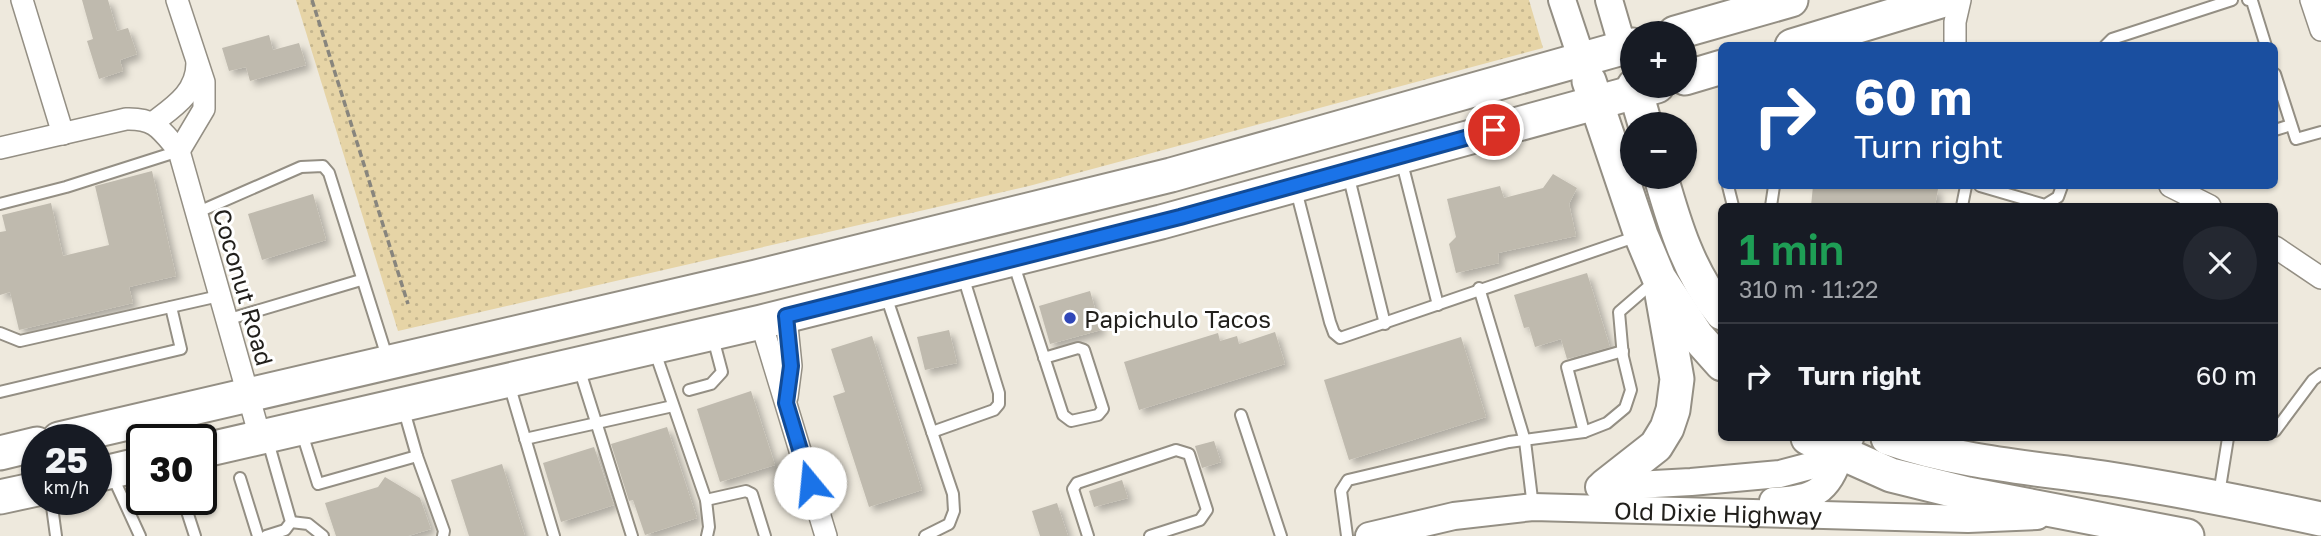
<!DOCTYPE html>
<html lang="en">
<head>
<meta charset="utf-8">
<style>
  :root { --surface:#171b24; --page:#242831; --text:#f1f3f6; --muted:#9ea1a6; --line:#363941 }
  body { margin:0; font-family:"Golos Text",sans-serif; background:var(--page); color:var(--text); height:100vh; display:flex; flex-direction:column; font-size:26px; white-space:nowrap }
  * { box-sizing:border-box; margin:0 }
  p { font-size:23px; color:var(--muted) }
  .icon { flex:none; width:38px; height:38px; fill:none; stroke:currentColor; stroke-width:2; stroke-linecap:round; stroke-linejoin:round }
  .map { position:relative; flex:1; overflow:hidden }
  .drawer { position:absolute; left:1718px; top:203px; width:560px; height:238px; display:flex; flex-direction:column; background:var(--surface); border-radius:10px; box-shadow:0 2px 5px #0004 }
  .drawer>* { flex:none }
  .banner { position:absolute; left:1718px; top:42px; width:560px; height:147px; border-radius:10px; box-shadow:0 2px 5px #0004; background:#1a4fa0; color:#fff; overflow:hidden }
  .buttons { position:absolute; left:1620px; top:21px; display:grid; gap:14px }
  .buttons a { display:grid; place-items:center; width:77px; height:77px; border-radius:50%; background:var(--surface); box-shadow:0 2px 5px #0004; font-size:35px }
  .speed { position:absolute; left:21px; top:424px; display:flex; gap:14px; font-size:35px; font-weight:700; text-align:center }
  .speed>* { display:grid; place-content:center; width:91px; height:91px; border-radius:50%; background:var(--surface); box-shadow:0 2px 5px #0004; line-height:1 }
  .speed small { font-size:18px; font-weight:400 }
  .speed .limit { border:4px solid #111; border-radius:10px; background:#fff; color:#111 }
  .pin { position:absolute; display:grid; place-items:center; width:60px; height:60px; color:#fff; margin:-30px; border:4px solid #fff; border-radius:50%; box-shadow:0 2px 7px #0007 }
  .me { position:absolute; width:77px; margin:-38px; rotate:343deg; stroke-linejoin:round; filter:drop-shadow(0 0 5px #0008) }
  .turn { display:flex; align-items:center; gap:24px; height:147px; padding:0 21px; font-size:32px }
  .turn .icon { width:91px; height:91px; stroke-width:2.5 }
  .turn b { display:block; font-size:49px; line-height:60px }
  .round { display:grid; place-items:center; flex:none; width:74px; height:74px; border-radius:37px; background:var(--page) }
  .head { display:flex; align-items:center; justify-content:space-between; height:119px; padding:0 21px }
  h1 { font-size:42px; font-weight:600; line-height:52px; color:#1e9e55 }
  ul { padding:0; list-style:none }
  li { display:flex; align-items:center; gap:21px; height:105px; padding:0 21px; border-top:2px solid var(--line) }
  li div { flex:1 }
  li b { display:block; font-size:26px }
  li em { font-style:normal }
  .map>svg:first-child { display:block }
</style>
</head>
<body>
<div class="map">
<svg width="2321" height="536" viewBox="0 0 2321 536">
  <defs>
    <pattern id="park-dots" width="8" height="8" patternUnits="userSpaceOnUse" patternTransform="scale(1.75)"><rect width="8" height="8" fill="#e6d4a6"/><path d="M2 2h.1M6 6h.1" fill="none" stroke="#c5b68e" stroke-width="1.8" stroke-linecap="round"/></pattern>
    <filter id="shadow"><feDropShadow dx="5" dy="5" stdDeviation="3.5" flood-color="#0004"/></filter>
  </defs>
  <rect width="100%" height="100%" fill="#eee9dd"/>
  <!-- park -->
  <polygon fill="url(#park-dots)" points="296,0 1529,0 1543,48 1029,186 398,331"/>
  <!-- building -->
  <g fill="#bfbaae" filter="url(#shadow)">
    <polygon points="82,0 108,0 117,31 128,28 137,54 120,60 123,71 99,79 87,41 93,39"/>
    <polygon points="269,35 273,50 299,43 306,65 250,81 246,67 229,71 222,48"/>
    <polygon points="152,171 176,276 129,287 133,303 19,330 10,292 0,295 0,232 6,231 2,215 51,203 63,256 109,245 95,186"/>
    <polygon points="1553,174 1577,188 1569,204 1576,236 1498,253 1499,263 1456,273 1449,244 1456,237 1447,199 1500,186 1504,198 1543,188"/>
    <polygon points="1813,186 1907,186 1938,189 1935,206 1811,206"/>
    <polygon points="313,194 326,240 262,260 248,214"/>
    <polygon points="1587,273 1610,347 1567,359 1561,339 1535,347 1529,327 1524,328 1514,295"/>
    <polygon points="1090,291 1101,330 1050,344 1039,306"/>
    <polygon points="949,330 957,363 925,370 917,337"/>
    <polygon points="1275,332 1285,364 1139,410 1124,362 1218,333 1220,341 1237,336 1239,344"/>
    <polygon points="872,336 922,490 869,507 833,396 845,392 831,349"/>
    <polygon points="1461,337 1486,417 1349,460 1324,380"/>
    <polygon points="751,391 775,465 720,482 697,409"/>
    <polygon points="667,427 697,518 645,535 633,500 629,501 611,444"/>
    <polygon points="1214,441 1221,462 1202,468 1195,446"/>
    <polygon points="594,447 614,505 561,522 543,463"/>
    <polygon points="502,464 525,536 469,536 451,480"/>
    <polygon points="385,477 420,498 431,529 408,536 336,536 325,503 378,487"/>
    <polygon points="1122,480 1128,498 1094,507 1089,491"/>
    <polygon points="1057,503 1068,536 1040,536 1032,511"/>
  </g>
  <g fill="none" stroke-linecap="round" stroke-linejoin="round">
    <!-- service casing -->
    <g stroke="#948f84" stroke-width="14">
      <g id="service">
        <polyline points="2248,0 2252,1 2266,46"/>
        <polyline points="2105,46 2112,39 2232,0"/>
        <polyline points="2275,74 2296,139 2321,132"/>
        <polyline points="2275,130 2291,125"/>
        <polyline points="1401,159 1438,305"/>
        <polyline points="1348,174 1385,324"/>
        <polyline points="1728,186 1733,206"/>
        <polyline points="1980,186 2045,205 2058,197 2062,186"/>
        <polyline points="1296,190 1330,322 1334,333 1340,338 1638,236"/>
        <polyline points="0,204 66,187 179,151"/>
        <polyline points="1771,206 1774,186"/>
        <polyline points="1962,206 1966,186"/>
        <polyline points="196,213 301,167 323,166 329,173 388,360"/>
        <polyline points="1013,262 1063,415 1071,421 1098,415 1103,409 1084,350 1078,348 1044,358"/>
        <polyline points="1479,288 1525,441 1533,507"/>
        <polyline points="885,293 953,494 954,511 949,524 925,536"/>
        <polyline points="226,320 361,280"/>
        <polyline points="0,333 20,341 219,296"/>
        <polyline points="655,352 706,500 709,527 707,536"/>
        <polyline points="579,368 632,536"/>
        <polyline points="509,384 554,536"/>
        <polyline points="689,390 711,384 722,372 713,338"/>
        <polyline points="0,392 181,349 171,307"/>
        <polyline points="403,407 417,456 444,531 443,536"/>
        <polyline points="1241,415 1281,536"/>
        <polyline points="301,430 318,484 417,456"/>
        <polyline points="2275,431 2313,380 2321,374"/>
        <polyline points="932,432 994,410 999,404 999,393 963,276"/>
        <polyline points="1584,432 1567,367 1623,351"/>
        <polyline points="525,439 673,406"/>
        <polyline points="112,475 140,536"/>
        <polyline points="240,478 258,536"/>
        <polyline points="2219,494 2228,438"/>
        <polyline points="51,499 56,536"/>
        <polyline points="183,499 195,536"/>
        <polyline points="706,500 746,491 752,494 765,536"/>
        <polyline points="291,522 308,524 323,536"/>
        <polyline points="266,536 285,530 291,522 267,438"/>
        <polyline points="1088,536 1073,489 1077,483 1176,450 1189,454 1207,510 1200,520 1150,536"/>
        <polyline points="1347,536 1341,491 1348,480 1509,442 1584,432 1607,423 1625,408 1631,390 1623,357 1619,312 1656,280"/>
      </g>
    </g>
    <!-- minor casing -->
    <g stroke="#948f84" stroke-width="24">
      <g id="minor">
        <polyline points="22,0 63,134"/>
        <polyline points="177,0 204,82 204,109 179,151"/>
        <polyline points="2311,0 2321,30"/>
        <polyline points="1955,46 1955,22 1960,0"/>
        <path d="M154 122C175 106 197 92 197 63"/>
        <path d="M0 148 126 119C156 118 161 130 179 151L260 437"/>
        <polyline points="2170,186 2210,206"/>
        <polyline points="2275,247 2321,278"/>
        <polyline points="786,316 791,366 787,397"/>
        <polyline points="761,322 826,536"/>
      </g>
    </g>
    <!-- tertiary casing -->
    <g stroke="#948f84" stroke-width="30">
      <g id="tertiary">
        <polyline points="1562,0 1582,60"/>
        <polyline points="1609,0 1623,48"/>
        <polyline points="1599,487 1691,482 1780,474 1810,466 1841,453 1850,438"/>
        <path d="M1773 501C1814 499 1827 493 1841 453"/>
        <path id="s1" d="M1369 536 1454 516 1533 507 1968 519 2037 516"/>
      </g>
    </g>
    <!-- primary casing -->
    <g stroke="#948f84" stroke-width="37">
      <g id="primary">
        <polyline points="1675,33 1791,0"/>
        <polyline points="1792,46 1944,0"/>
        <polyline points="1685,78 1722,67"/>
        <polyline points="1589,81 1641,235 1659,278 1697,336 1722,364"/>
        <polyline points="1634,86 1645,124"/>
        <path d="M1661 177C1675 226 1689 273 1722 313"/>
        <polyline points="1808,438 1891,475 1968,494 2187,536"/>
        <path d="M1888 438C1959 463 2036 468 2110 479 2181 490 2251 504 2321 519"/>
        <polyline points="59,439 756,277 1171,175 1633,45"/>
        <polyline points="201,451 761,322 1161,222 1657,86"/>
        <polyline points="0,453 37,444"/>
        <polyline points="96,475 142,464"/>
        <polyline points="1605,486 1656,446 1667,428 1673,410 1677,379 1662,294"/>
        <polyline points="0,497 37,489"/>
      </g>
    </g>
    <!-- path -->
    <polyline stroke="#88857d" stroke-width="3.5" stroke-dasharray="7 3.5" stroke-linecap="butt" points="312,0 408,304"/>
    <!-- service -->
    <use href="#service" stroke="#fff" stroke-width="10"/>
    <!-- minor -->
    <use href="#minor" stroke="#fff" stroke-width="21"/>
    <!-- tertiary -->
    <use href="#tertiary" stroke="#fff" stroke-width="26"/>
    <!-- primary -->
    <use href="#primary" stroke="#fff" stroke-width="33"/>
  </g>
  <g fill="none" stroke-linecap="round" stroke-linejoin="round">
    <!-- route casing -->
    <g stroke="#114b97" stroke-width="18">
      <polyline id="route" points="810,483 786,403 791,366 786,316 1180,217 1494,130"/>
    </g>
    <!-- route -->
    <use href="#route" stroke="#1a73e8" stroke-width="12"/>
  </g>
  <!-- markers -->
  <circle fill="#3047b8" stroke="#fff" stroke-width="2.5" cx="1070" cy="318" r="7"/>
  <g text-anchor="middle" dominant-baseline="central" stroke-width="6" stroke-linejoin="round" paint-order="stroke">
    <!-- street labels -->
    <g font-size="24" fill="#211f1b" stroke="#fff">
      <text transform="translate(244 287) rotate(74)">Coconut Road</text>
      <text stroke="none"><textPath href="#s1" startOffset="352">Old Dixie Highway</textPath></text>
    </g>
    <!-- poi labels -->
    <g font-size="24" fill="#211f1b" stroke="#fff" text-anchor="start">
      <text x="1084" y="318">Papichulo Tacos</text>
    </g>
  </g>
</svg>
<div class="buttons">
<a>+</a>
<a>−</a>
</div>
<div class="speed"><div>25<small>km/h</small></div><div class="limit">30</div></div>
<div class="pin" style="left:1494px;top:130px;background:#d93025"><svg class="icon" aria-label="arrive" viewBox="0 0 24 24"><path d="M6 21V4h12l-3 4 3 4H6"/></svg></div>
<svg class="me" style="left:810px;top:483px" viewBox="-20 -20 40 40"><circle r="19" fill="#fff"/><path d="M0-13L10 11 0 6-10 11z" fill="#1a73e8"/></svg>
<div class="banner">
<div class="turn"><svg class="icon" aria-label="right" viewBox="0 0 24 24"><path d="M7 20v-9h11M14 6l5 5-5 5"/></svg><div><b>60 m</b>Turn right</div></div>
</div>
<section class="drawer">
<div class="head"><div><h1>1 min</h1><p>310 m · 11:22</p></div><a class="round"><svg class="icon" aria-label="close" viewBox="0 0 24 24"><path d="M6 6l12 12M18 6L6 18"/></svg></a></div>
<ul>
<li><svg class="icon" aria-label="right" viewBox="0 0 24 24"><path d="M7 20v-9h11M14 6l5 5-5 5"/></svg><div><b>Turn right</b></div><em>60 m</em></li>
</ul>
</section>
</div>
</body>
</html>
